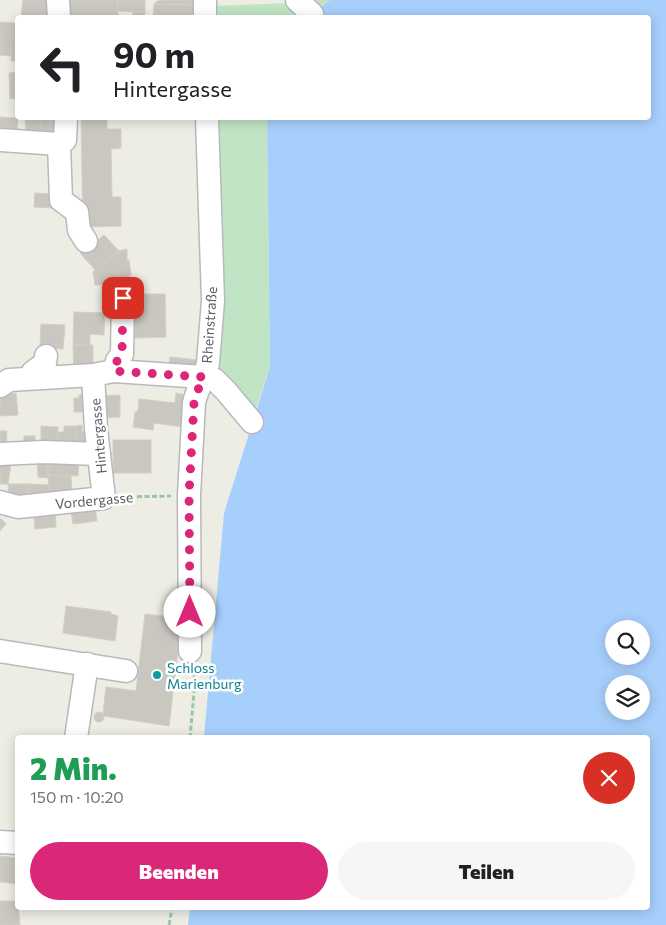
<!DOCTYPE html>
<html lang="de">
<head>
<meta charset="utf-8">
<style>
  :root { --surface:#fff; --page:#f6f6f6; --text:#202124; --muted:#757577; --accent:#db2777 }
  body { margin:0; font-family:Commissioner,sans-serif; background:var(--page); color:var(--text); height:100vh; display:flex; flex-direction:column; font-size:19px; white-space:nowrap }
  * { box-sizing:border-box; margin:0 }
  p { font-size:16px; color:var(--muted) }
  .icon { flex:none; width:28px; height:28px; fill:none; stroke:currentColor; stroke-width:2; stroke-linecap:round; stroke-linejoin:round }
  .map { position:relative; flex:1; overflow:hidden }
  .details { position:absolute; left:15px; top:735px; width:635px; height:175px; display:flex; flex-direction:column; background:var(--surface); border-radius:5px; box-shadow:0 2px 12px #0003 }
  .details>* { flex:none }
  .top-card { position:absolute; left:15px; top:15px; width:636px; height:105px; border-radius:5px; box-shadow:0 2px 12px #0003; background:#fff; color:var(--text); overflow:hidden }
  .controls { position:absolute; left:605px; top:620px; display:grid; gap:10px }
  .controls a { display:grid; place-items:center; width:45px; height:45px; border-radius:50%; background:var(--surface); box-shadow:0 2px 12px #0003; font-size:25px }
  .pin { position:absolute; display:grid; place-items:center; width:42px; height:42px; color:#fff; margin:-21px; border-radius:10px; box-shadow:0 2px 8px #0006 }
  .me { position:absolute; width:55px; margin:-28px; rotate:0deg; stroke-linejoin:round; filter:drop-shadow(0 0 4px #0008) }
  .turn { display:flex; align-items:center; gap:18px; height:105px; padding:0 15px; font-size:22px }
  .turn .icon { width:65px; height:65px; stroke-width:2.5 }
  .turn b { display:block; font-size:35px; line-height:42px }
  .round { display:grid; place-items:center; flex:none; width:52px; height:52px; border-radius:26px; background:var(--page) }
  .headline { display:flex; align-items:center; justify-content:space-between; height:85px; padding:0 15px }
  h1 { font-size:30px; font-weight:800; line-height:38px; color:#1e9e55 }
  .action { display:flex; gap:10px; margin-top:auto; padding:10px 15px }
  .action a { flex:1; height:58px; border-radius:30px; background:var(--accent); color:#fff; font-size:20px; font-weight:800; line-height:58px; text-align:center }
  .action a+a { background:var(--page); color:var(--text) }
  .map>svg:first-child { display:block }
</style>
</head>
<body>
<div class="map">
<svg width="666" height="925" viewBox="0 0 666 925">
  <rect width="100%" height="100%" fill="#eeede4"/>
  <!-- green -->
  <g fill="#c1e5c4">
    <polygon points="290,0 330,0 308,17 212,17 212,6 290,3"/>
    <polygon points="213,118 267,118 270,367 255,411 214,371"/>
  </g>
  <!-- water -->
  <path fill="#a7cffc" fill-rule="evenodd" d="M330 0H666V925H188L190 908H648V738L204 737 224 513 270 367 267 118H649V18L308 17ZM614 629H641V656H614ZM614 684H641V711H614Z"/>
  <!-- building -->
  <g fill="#cac7c1" stroke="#d2cfc3">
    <polygon points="23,0 53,0 55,18 21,16"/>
    <polygon points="62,0 118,0 118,18 63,18"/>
    <polygon points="118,0 145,0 145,12 117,11"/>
    <polygon points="166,0 195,0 196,5 154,4 157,1"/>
    <polygon points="154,4 196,5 196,18 153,18"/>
    <polygon points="133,12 145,12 145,18 132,18"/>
    <polygon points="0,22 14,23 11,56 0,55"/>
    <polygon points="14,23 18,23 18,39 12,38"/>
    <polygon points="12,38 18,39 18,61 11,61"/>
    <polygon points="18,72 18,98 10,99 9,73"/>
    <polygon points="0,117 18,118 17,134 0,133"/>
    <polygon points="25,118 40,118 41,136 26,135"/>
    <polygon points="40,118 58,118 59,136 41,136"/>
    <polygon points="81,118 107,118 107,129 121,129 121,148 111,149 112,197 121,197 121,226 83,227"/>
    <polygon points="35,193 53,194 52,208 34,207"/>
    <polygon points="104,235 119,251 96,271 80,253 95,240 97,241"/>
    <polygon points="127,249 127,260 129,260 131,275 129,276 130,287 113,289 113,284 95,285 93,272 119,251"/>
    <polygon points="134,294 165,294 166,337 135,338"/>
    <polygon points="74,312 105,313 104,335 90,334 90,345 73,345"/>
    <polygon points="41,324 65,325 63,349 40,347"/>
    <polygon points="73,345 93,345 93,371 74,373"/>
    <polygon points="170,357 199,360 196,371 169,368"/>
    <polygon points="16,393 18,415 0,416 0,395"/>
    <polygon points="176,393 188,396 183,427 154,423 153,430 133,427 135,412 138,411 139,399 175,403"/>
    <polygon points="79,395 90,395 90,412 74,412 74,398 79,398"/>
    <polygon points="120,395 120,417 100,418 99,396"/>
    <polygon points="82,425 82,432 94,432 94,449 75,449 76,426"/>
    <polygon points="41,426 58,427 57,449 41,448"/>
    <polygon points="64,426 76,426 75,449 57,449 58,432 64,432"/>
    <polygon points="0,431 7,431 6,451 0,451"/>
    <rect x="24" y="436" width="11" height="13"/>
    <rect x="113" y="440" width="38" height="33"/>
    <polygon points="37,455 48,455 48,478 38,477"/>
    <polygon points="48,455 79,456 78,476 48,475"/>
    <polygon points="0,463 11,464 8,484 0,484"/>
    <polygon points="48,475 71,476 72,497 49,499"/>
    <polygon points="8,484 28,484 29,502 9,502"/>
    <polygon points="28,484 49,485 49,499 29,502"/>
    <polygon points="94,500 97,521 73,524 70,504"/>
    <polygon points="55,505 56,527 35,529 33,507"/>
    <polygon points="0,518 6,524 0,531"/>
    <polygon points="66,606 111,612 111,614 118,616 115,641 63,633"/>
    <polygon points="172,608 183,609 169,726 104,716 103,713 106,687 136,691 145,614 171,617"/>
    <circle cx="99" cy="717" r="5"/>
    <polygon points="0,856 18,858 18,884 0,882"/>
    <polygon points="0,901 18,901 20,925 0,925"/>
  </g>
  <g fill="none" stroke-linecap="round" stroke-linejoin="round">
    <!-- minor casing -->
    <g stroke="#b7b9be" stroke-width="25">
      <g id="minor">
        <polyline points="58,0 59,18"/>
        <polyline points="205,0 205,18"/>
        <polyline points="297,0 312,14"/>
        <polyline points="0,140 59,144 65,140 66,118"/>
        <polyline points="59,144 61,200 77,212 79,230 86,241"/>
        <polyline points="114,371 117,361 122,354 123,298"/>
        <polyline points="33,378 33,372 45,363 46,356"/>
        <polyline points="0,386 9,380 93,375 114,371 203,377 215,380 226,391 252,422"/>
        <polyline points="0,454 44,452 99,454"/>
        <polyline points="0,502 18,507 104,498 96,429 93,375"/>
        <polyline points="0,651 126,671"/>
        <path d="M190 651 189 495 194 403C197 389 205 377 208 363L213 301 207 118"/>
        <polyline points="76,738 87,664"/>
        <polyline points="0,842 18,843"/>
      </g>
    </g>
    <!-- path -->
    <g stroke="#9bc5ab" stroke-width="3" stroke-dasharray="5 2.5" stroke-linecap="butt">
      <polyline points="122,497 171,496"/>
      <polyline points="190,738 195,681 192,669"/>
      <polyline points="169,925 172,908"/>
    </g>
    <!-- minor -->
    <use href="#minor" stroke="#fff" stroke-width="22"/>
  </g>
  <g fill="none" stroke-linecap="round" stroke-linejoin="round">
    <!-- route -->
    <polyline stroke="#db2777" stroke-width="9" stroke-dasharray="0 16.2" points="123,298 122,354 117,361 114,371 204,377 196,394 194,403 189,495 190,612"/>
  </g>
  <!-- markers -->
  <circle fill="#0f9aa8" stroke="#fff" stroke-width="2" cx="157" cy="675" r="5"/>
  <g text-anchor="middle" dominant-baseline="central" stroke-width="5" stroke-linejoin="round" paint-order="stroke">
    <!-- street labels -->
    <g font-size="14" fill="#5c5f64" stroke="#fff">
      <text transform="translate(209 325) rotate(-86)">Rheinstraße</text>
      <text transform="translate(98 436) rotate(-95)">Hintergasse</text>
      <text transform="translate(94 500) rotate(-5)">Vordergasse</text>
    </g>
    <!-- culture labels -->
    <g font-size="14" fill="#0d838f" stroke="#fff" text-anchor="start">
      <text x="167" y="667">Schloss<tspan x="167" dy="16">Marienburg</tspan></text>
    </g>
  </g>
</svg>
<div class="controls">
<a><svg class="icon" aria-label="search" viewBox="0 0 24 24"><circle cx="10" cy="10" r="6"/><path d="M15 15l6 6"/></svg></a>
<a><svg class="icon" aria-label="layers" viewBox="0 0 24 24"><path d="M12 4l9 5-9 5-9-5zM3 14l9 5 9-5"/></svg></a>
</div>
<div class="pin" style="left:123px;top:298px;background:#d93025"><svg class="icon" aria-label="arrive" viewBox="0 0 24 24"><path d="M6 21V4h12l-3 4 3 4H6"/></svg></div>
<svg class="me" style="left:190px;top:612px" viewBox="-20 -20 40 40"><circle r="19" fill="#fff"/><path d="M0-13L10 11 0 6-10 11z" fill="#db2777"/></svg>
<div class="top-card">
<div class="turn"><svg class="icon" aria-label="left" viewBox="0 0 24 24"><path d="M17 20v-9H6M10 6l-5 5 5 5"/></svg><div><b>90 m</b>Hintergasse</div></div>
</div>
<section class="details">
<div class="headline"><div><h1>2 Min.</h1><p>150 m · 10:20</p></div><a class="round" style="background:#d93025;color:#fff"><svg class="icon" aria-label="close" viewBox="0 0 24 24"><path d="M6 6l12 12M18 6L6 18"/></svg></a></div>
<div class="action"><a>Beenden</a><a>Teilen</a></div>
</section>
</div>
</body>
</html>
